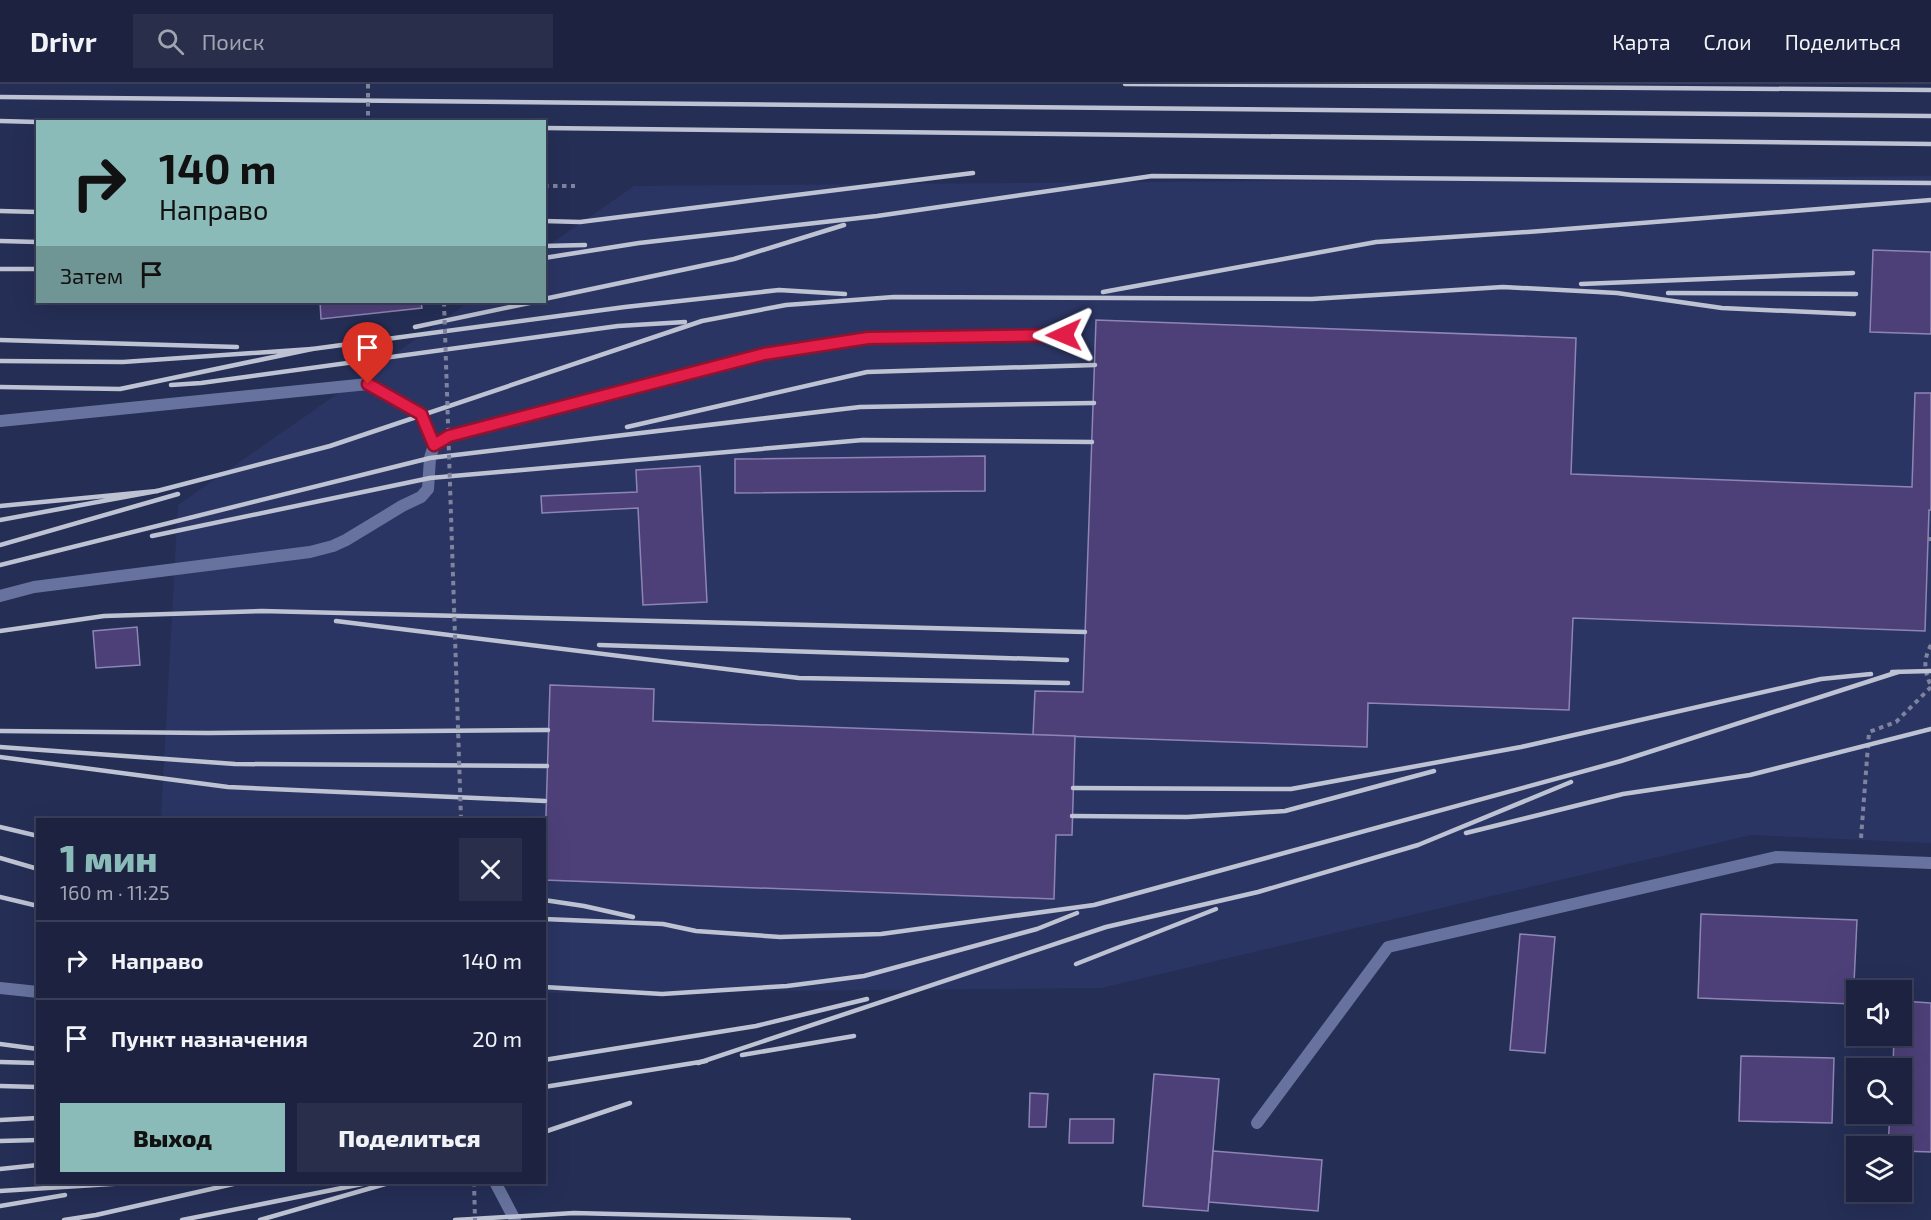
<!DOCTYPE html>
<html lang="ru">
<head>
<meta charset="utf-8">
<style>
  :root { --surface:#1c2240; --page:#292f4b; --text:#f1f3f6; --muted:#a0a4b1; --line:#3a3f59; --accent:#8bbbb9 }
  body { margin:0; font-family:"Exo 2",sans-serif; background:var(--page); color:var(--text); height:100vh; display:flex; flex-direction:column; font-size:22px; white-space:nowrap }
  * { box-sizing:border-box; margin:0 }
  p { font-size:20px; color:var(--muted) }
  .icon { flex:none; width:33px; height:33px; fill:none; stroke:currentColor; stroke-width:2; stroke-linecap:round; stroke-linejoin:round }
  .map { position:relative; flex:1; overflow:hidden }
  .side { position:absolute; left:36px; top:734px; width:510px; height:366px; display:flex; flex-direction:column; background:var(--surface); border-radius:0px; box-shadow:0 6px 24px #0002,0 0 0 2px var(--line) }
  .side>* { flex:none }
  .top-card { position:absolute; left:36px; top:36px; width:510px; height:183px; border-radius:0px; box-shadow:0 6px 24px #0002,0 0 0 2px var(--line); background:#8bbbb9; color:#111; overflow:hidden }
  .tools { position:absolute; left:1846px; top:896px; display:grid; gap:12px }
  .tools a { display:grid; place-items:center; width:66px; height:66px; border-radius:0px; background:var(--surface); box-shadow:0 6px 24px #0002,0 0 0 2px var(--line); font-size:30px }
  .pin { position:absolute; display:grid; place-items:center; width:51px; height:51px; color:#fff; margin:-62px -26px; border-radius:50% 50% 50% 0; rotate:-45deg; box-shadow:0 0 6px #0007 }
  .pin .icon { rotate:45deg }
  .me { position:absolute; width:66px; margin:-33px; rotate:269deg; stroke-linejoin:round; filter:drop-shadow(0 0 4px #0008) }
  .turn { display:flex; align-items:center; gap:21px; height:126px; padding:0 24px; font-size:27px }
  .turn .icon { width:78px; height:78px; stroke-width:2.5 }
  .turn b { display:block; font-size:42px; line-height:51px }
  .then { display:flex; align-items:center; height:57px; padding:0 24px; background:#0003; gap:12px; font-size:22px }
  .round { display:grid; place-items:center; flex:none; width:63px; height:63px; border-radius:0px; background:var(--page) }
  .headline { display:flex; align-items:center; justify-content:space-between; height:102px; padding:0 24px }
  h1 { font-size:36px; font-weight:800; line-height:45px; color:var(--accent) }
  .button { display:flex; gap:12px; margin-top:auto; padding:12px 24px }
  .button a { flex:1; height:69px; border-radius:0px; background:var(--accent); color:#111; font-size:24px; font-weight:800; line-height:69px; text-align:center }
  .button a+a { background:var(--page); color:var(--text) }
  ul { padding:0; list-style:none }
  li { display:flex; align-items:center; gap:18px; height:78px; padding:0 24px; border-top:2px solid var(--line) }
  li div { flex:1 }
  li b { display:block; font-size:22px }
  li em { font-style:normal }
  header { display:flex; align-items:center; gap:36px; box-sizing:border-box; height:84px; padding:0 30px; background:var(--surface); border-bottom:2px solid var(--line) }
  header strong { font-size:28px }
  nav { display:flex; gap:33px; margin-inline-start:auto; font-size:21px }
  .search { width:420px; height:54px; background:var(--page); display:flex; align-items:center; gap:15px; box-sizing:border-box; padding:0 21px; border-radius:0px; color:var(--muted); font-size:22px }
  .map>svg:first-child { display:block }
</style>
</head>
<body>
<header>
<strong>Drivr</strong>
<div class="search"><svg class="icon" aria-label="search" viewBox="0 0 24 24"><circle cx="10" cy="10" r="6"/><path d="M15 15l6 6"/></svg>Поиск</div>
<nav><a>Карта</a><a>Слои</a><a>Поделиться</a></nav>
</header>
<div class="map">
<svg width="1931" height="1136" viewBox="0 0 1931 1136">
  <rect width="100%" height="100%" fill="#252e55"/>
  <!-- built -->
  <polygon fill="#2b3563" points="1931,92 1931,759 1751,751 1101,904 545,909 544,735 161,735 178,421 469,218 544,218 545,164 634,102"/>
  <!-- building -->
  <g fill="#4d4079" stroke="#8e85b5" stroke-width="1.5">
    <polygon points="1873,166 1931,168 1931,250 1870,248"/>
    <polygon points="320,218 421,218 422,224 321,235"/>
    <polygon points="1096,236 1576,254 1571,390 1912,403 1915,309 1931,309 1931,426 1929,426 1925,547 1573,534 1569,626 1368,619 1367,663 1033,651 1035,607 1083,608"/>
    <polygon points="985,372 985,407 735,409 735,375"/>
    <polygon points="700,382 707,518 643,521 638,424 542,429 541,412 637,408 636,386"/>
    <polygon points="137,543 140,581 96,584 93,547"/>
    <polygon points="550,601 654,605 653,637 1075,652 1072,751 1056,751 1054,815 544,796"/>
    <polygon points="1701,830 1857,836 1853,920 1698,914"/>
    <polygon points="1520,850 1555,853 1545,969 1510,966"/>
    <polygon points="1902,917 1931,919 1931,1068 1902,1067 1902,1062 1888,1062 1890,1029 1902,1029 1902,984 1893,984 1894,951 1902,951"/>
    <polygon points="1741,972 1834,974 1832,1039 1739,1037"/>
    <polygon points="1154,990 1219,995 1208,1127 1143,1122"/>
    <polygon points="1030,1009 1048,1010 1046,1043 1029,1043"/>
    <polygon points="1070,1035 1114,1035 1113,1059 1069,1059"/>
    <polygon points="1213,1067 1322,1076 1318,1127 1209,1118"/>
  </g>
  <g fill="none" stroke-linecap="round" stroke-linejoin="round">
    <!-- path -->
    <g stroke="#7e849e" stroke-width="4" stroke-dasharray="4.5 4.5" stroke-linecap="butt">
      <polyline points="544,102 575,102"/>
      <polyline points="1928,455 1931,455"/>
      <path d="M1931 561C1923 576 1924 586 1931 602"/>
      <polyline points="1861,754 1869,648 1896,638 1931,603"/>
    </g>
    <!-- service -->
    <g stroke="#67739e" stroke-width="12">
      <polyline points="0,337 368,300 421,330 434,361"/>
      <polyline points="0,512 34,503 310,468 333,462 346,456 402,422 421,413 428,405 430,374 434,361 449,352 764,270 868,254 1064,251"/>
      <polyline points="0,904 38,908"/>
      <polyline points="495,1098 515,1136"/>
    </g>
    <!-- minor -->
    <polyline stroke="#67739e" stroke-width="12" points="1257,1039 1388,863 1776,773 1931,779"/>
    <!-- rail -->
    <g stroke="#bec3d3" stroke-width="4.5">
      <polyline points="1125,0 1931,6"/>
      <polyline points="0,13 1931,32"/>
      <polyline points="0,37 38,38"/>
      <polyline points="544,44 1931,60"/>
      <polyline points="0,127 38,128"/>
      <polyline points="544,137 580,138 973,89"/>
      <polyline points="0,157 38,158"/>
      <polyline points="544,162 585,161"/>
      <polyline points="544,174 639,159 877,132 1152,92 1931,99"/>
      <polyline points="0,185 38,185"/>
      <polyline points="1581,200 1853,189"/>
      <polyline points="1103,208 1376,158 1541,147 1931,116"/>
      <polyline points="1668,209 1856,210"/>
      <polyline points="544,215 734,175 844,141"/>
      <polyline points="415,243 534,218"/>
      <polyline points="0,256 237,263"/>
      <polyline points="312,265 625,223 779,206 845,210"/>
      <polyline points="0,277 123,278 312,265 120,305 0,303"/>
      <polyline points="171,301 201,299 618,242 685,238"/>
      <polyline points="627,343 867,288 1095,281"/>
      <polyline points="157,407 330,362 702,237 786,221 894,213 1312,215 1503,203 1617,209 1722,224 1854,230"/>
      <polyline points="0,422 157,407 0,436"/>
      <polyline points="152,452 430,394 863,356 1092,358"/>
      <polyline points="0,461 178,410"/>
      <polyline points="0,481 430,374 860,323 1094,319"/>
      <polyline points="336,537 799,594 1068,599"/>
      <polyline points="0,547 104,532 262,527 1085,548"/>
      <polyline points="599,561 1067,576"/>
      <polyline points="1892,588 1931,587"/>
      <polyline points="0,647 208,649 548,646"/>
      <polyline points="0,663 235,680 547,682"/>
      <polyline points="0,673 228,703 545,717"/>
      <polyline points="1073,704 1291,705 1521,663 1821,595 1871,590"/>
      <polyline points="1072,732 1187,733 1285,727 1434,687"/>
      <polyline points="0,743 38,752"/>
      <polyline points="1466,749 1623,710 1750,691 1931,645"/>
      <polyline points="0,774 38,785"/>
      <polyline points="0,813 38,822"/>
      <polyline points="544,816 584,822 633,833"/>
      <polyline points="544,835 663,840 696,847 780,853 881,850 1094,821 1621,677 1898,588"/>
      <polyline points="1076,880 1216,825"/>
      <polyline points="544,903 662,910 787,902 864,892 1037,845 1077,829"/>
      <polyline points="0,960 38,965"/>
      <polyline points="742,971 854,952"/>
      <polyline points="544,976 756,942 867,915"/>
      <polyline points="0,978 38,979"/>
      <polyline points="698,979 1106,843 1258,808 1418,761 1571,698"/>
      <polyline points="0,1002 38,1003"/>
      <polyline points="544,1003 706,977"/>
      <polyline points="0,1036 38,1034"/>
      <polyline points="544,1048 630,1019"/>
      <polyline points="0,1057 38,1056"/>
      <polyline points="0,1085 38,1081"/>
      <polyline points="0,1107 143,1098"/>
      <polyline points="0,1122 65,1111"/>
      <polyline points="64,1136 96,1131 242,1098"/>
      <polyline points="182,1136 372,1098"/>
      <polyline points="260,1136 392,1098"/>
      <polyline points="455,1136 574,1129 849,1136"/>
    </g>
    <!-- path-bridge -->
    <g stroke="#7e849e" stroke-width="4" stroke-dasharray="4.5 4.5" stroke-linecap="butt">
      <polyline points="368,0 368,38"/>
      <polyline points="444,218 461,735"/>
      <polyline points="474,1098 475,1136"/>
    </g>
  </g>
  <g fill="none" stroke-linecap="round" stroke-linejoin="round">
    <!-- route casing -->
    <g stroke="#92132f" stroke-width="15">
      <polyline id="route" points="368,300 421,330 434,361 449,352 764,270 868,254 1064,251"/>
    </g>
    <!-- route -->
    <use href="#route" stroke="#e11d48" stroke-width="10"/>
  </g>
</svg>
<div class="tools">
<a><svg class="icon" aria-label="sound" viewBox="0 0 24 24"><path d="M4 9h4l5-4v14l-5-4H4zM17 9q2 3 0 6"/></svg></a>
<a><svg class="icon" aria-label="search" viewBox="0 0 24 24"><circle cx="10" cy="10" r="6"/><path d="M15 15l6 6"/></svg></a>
<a><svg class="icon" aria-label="layers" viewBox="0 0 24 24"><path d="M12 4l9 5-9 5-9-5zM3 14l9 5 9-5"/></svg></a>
</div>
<div class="pin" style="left:368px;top:300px;background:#d93025"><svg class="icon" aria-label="arrive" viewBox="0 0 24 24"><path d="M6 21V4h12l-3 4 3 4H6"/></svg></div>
<svg class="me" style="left:1064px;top:251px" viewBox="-20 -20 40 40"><path d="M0-17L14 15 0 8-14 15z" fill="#e11d48" stroke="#fff" stroke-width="4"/></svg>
<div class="top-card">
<div class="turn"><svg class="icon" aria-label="right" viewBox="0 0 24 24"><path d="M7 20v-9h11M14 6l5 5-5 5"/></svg><div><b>140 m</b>Направо</div></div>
<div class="then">Затем<svg class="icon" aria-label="arrive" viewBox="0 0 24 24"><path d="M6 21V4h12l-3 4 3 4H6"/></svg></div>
</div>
<section class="side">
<div class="headline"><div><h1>1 мин</h1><p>160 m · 11:25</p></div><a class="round"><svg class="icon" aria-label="close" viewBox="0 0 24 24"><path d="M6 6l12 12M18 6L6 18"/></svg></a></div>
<ul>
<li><svg class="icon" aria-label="right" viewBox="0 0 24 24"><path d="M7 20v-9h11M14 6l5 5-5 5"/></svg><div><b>Направо</b></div><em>140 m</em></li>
<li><svg class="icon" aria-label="arrive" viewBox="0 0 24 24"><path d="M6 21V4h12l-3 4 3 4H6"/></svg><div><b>Пункт назначения</b></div><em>20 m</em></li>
</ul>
<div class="button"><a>Выход</a><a>Поделиться</a></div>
</section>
</div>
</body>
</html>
